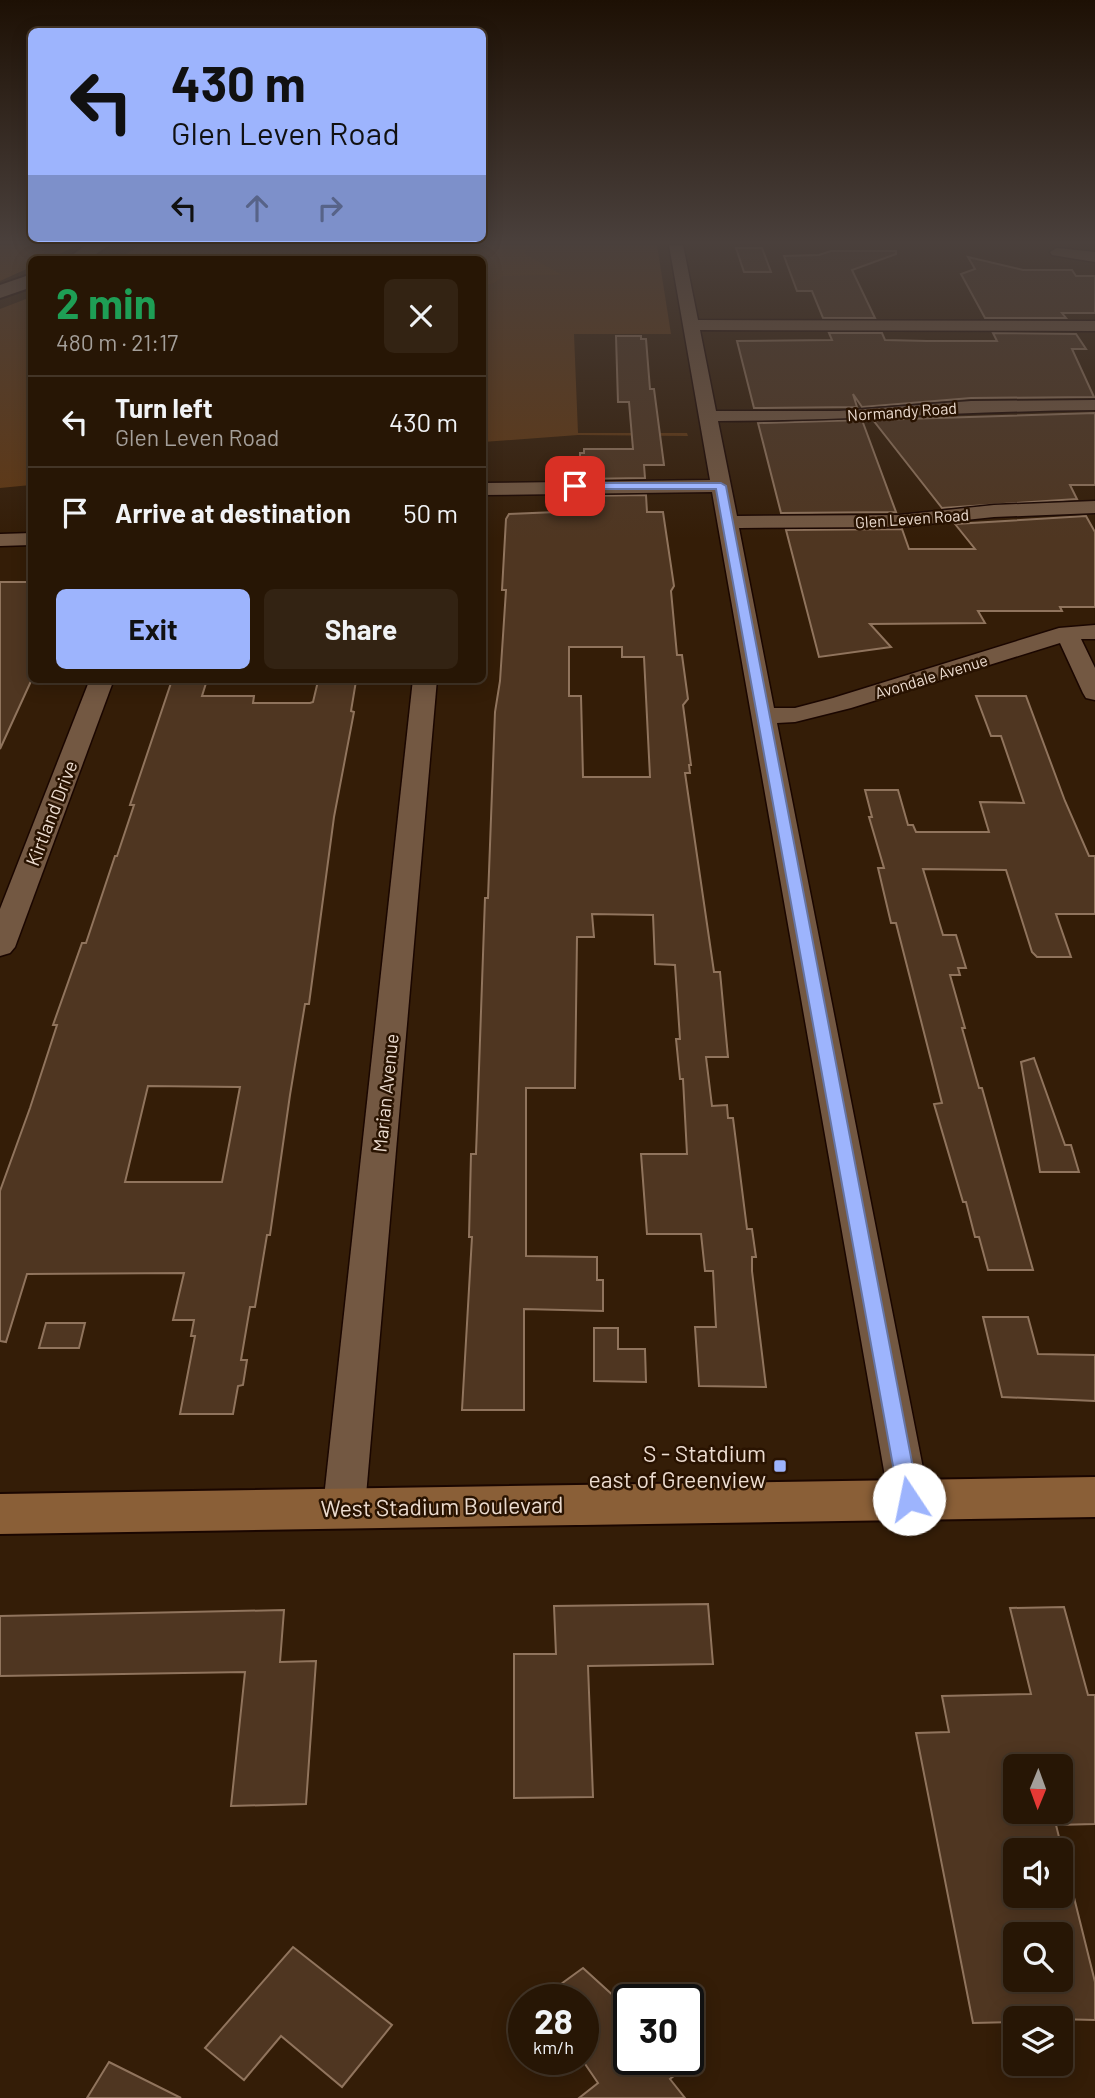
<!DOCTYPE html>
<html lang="en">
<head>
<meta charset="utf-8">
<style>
  :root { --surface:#271605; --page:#332313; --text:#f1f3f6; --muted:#a49f9a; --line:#433527; --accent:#9db4fd }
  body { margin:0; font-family:Barlow,sans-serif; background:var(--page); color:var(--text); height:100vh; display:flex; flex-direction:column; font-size:26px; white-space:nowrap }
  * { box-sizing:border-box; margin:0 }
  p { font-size:23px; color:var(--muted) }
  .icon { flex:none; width:38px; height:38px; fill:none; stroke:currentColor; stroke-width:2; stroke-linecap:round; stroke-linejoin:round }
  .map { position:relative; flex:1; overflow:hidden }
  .panel { position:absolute; left:28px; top:256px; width:458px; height:427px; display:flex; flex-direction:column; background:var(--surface); border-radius:10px; box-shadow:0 4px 18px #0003,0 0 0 2px var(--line) }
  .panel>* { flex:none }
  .hud { position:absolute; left:28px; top:28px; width:458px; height:214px; border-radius:10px; box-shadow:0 4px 18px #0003,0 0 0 2px var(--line); background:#9db4fd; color:#111; overflow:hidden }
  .needle { width:46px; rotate:181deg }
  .controls { position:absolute; left:1003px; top:1754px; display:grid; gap:14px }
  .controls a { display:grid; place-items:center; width:70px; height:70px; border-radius:10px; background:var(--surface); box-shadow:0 4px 18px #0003,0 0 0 2px var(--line); font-size:35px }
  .speed { position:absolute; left:508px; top:1984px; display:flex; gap:14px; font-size:35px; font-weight:700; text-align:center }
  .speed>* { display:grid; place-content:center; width:91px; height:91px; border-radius:50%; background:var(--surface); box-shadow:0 4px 18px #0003,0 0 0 2px var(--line); line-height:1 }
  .speed small { font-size:18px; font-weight:400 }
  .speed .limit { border:4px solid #111; border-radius:10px; background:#fff; color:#111 }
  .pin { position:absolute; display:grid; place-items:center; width:60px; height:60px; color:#fff; margin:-30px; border-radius:14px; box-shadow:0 4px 10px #0006 }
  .me { position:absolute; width:77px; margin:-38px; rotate:349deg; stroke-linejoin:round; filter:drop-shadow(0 0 5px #0008) }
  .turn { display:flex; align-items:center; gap:24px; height:147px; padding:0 28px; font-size:32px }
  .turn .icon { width:91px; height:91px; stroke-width:2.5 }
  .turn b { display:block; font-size:49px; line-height:60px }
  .lanes { display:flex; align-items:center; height:66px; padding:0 28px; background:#0003; justify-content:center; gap:35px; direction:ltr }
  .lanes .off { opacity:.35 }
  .round { display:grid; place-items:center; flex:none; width:74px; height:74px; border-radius:10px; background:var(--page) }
  .head { display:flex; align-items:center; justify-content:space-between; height:119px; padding:0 28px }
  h1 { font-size:42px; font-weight:700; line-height:52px; color:#1e9e55 }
  .button { display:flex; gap:14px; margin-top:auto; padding:14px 28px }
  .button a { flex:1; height:80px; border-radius:10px; background:var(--accent); color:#111; font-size:28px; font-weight:700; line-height:80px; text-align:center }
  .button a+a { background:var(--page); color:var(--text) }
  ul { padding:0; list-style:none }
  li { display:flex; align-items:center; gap:21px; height:91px; padding:0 28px; border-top:2px solid var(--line) }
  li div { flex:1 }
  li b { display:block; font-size:26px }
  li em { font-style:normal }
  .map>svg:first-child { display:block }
</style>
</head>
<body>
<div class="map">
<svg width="1095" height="2098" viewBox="0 0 1095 2098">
  <rect width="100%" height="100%" fill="#341d07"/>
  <!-- green -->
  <g fill="#613812">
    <polygon points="140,245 657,245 671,334 574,334 578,433 687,433 688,436 578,435 483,442 483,259 119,259"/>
    <polygon points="31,297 31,485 0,488 0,309"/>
  </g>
  <!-- forest -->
  <g fill="#6d3d0d">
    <polygon points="0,245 77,245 50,259 32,259 31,267 0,281"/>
    <polygon points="140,245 527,245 525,254 562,275 503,276 494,283 483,286 483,259 152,259 129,253"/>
  </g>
  <!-- building -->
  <g fill="#4f3621" stroke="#90745d" stroke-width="2" fill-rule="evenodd">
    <polygon points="736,248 762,248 771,272 744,272"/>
    <polygon points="831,251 896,251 896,254 852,270 875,318 823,318 812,291 797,291 784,256 819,255"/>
    <polygon points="968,257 1023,270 1072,270 1076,276 1095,276 1095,313 1062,313 1066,318 985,318 961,274 975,269"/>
    <polygon points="829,333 882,333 885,340 927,341 997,341 993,333 1076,334 1086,349 1072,349 1094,397 971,398 862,407 853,394 857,407 754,408 737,341 832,340"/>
    <polygon points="616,336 641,336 641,339 646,339 650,389 654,389 664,465 644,465 645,478 580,479 580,453 584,453 584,449 633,449 629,402 618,402"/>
    <polygon points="1095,413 1095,485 1070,485 1077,499 942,508 873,420"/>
    <polygon points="862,420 896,512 781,513 758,423"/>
    <path d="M646 495 647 512H663L674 586 671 591 677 655H682L688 699 683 705 691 765H689L690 773H685L714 972H720L728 1057H706L712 1106 727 1105 728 1118H733L747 1229H752L756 1257H752V1271L766 1387 699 1386 695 1327H716L713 1271H705L701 1234H647L641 1154H687L683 1079H680L676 1039H680L675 965 655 964 653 915 592 914 594 937H577L575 1088H526V1256L597 1257V1280H603V1311L524 1309V1410H462L472 1237H469L471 1154H476L485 898H488L495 712 500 681 506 590H502L506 519 509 514 580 511V496ZM569 647H622V657H644L650 777H583L581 696H569Z"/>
    <polygon points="1086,516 1095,532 1095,607 1060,607 1062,611 978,611 985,623 870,624 891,647 819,657 786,530 902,529 909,549 975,549 955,524"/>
    <polygon points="0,582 32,582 32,679 0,749"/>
    <path d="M172 680H207L202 696H254L253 703H310L313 702 318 681H356L351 711 354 712 334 817 309 1004H305L290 1095 270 1235H267L255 1307H250L241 1360H247L243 1385 238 1386 233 1414H180L195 1336H191L194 1320H173L184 1273 27 1274 6 1342 0 1341V1191L30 1108 57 1025H53L82 943H86L115 856H117L134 805H130ZM148 1086 240 1087 222 1182H125Z"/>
    <polygon points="976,696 1026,696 1065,801 1089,856 1095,856 1095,914 1056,914 1071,957 1037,957 1032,952 1006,870 923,869 943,935 956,935 966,968 958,968 960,975 950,975 965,1028 962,1028 979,1088 982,1088 1033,1270 988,1270 979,1237 975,1237 966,1202 963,1202 934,1104 942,1103 896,923 891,923 878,868 884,868 869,817 872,817 865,790 898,790 908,825 913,825 916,832 989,832 980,802 1024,803 1001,736 991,736"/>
    <polygon points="1034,1058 1065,1145 1071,1145 1079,1172 1040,1172 1021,1062"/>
    <polygon points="983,1317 1028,1317 1038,1354 1095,1355 1095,1401 1002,1397"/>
    <polygon points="46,1323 85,1323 79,1348 39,1348"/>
    <polygon points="594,1328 618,1328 618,1349 645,1349 646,1382 594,1381"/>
    <polygon points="708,1604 713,1664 588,1666 593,1797 514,1798 514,1654 556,1654 554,1606"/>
    <path d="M1064 1607 1088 1695H1095V1824L1056 1825 1095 1982V2020L1015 2018V2022L973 2023 916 1733 949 1732 942 1696 1031 1694 1010 1608ZM1015 1766H1060V1811H1015ZM1015 1850H1060V1895H1015ZM1015 1934H1060V1979H1015Z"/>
    <polygon points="284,1610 280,1662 316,1661 306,1804 231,1806 245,1672 0,1676 0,1616"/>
    <polygon points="293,1947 392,2025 342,2087 281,2036 244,2080 205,2048"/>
    <polygon points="583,1968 628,2009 628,2060 695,2060 670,2079 685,2098 579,2098 598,2083 583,2061 583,2000 539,2000"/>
    <polygon points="109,2062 181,2098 87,2098"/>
  </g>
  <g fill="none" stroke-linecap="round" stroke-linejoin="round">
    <!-- minor casing -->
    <g stroke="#1a0600" stroke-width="3">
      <g id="minor">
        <path d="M669 245H683L698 320 1095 321V331L700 330 716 411H839L971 401 1095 400V410C969 411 844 421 718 421L737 516 899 515 994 505 1095 501V513L994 517 899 527 739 528 774 708H795L833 698 1059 628 1095 625V639H1081L1095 668V700L1086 698 1083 693 1060 643 851 708 795 722 777 723 929 1499 923 1511 909 1515 895 1511 889 1499 712 492 483 495V483L710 480Z"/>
        <polygon points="1057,248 1095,252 1095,262 1052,255 1050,252"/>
        <polygon points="32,533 32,545 0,546 0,534"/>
        <polygon points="90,679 114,679 15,947 10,953 0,956 0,909"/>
        <polygon points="413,679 437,679 365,1507 359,1519 344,1523 329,1519 323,1507"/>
      </g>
    </g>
    <!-- tertiary casing -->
    <g stroke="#1a0600" stroke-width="4">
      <g id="tertiary">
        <polygon points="86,245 109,245 89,259 67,259"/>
        <polygon points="32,274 32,287 0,298 0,285"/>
      </g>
    </g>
    <!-- secondary casing -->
    <g stroke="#1a0600" stroke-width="4">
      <polygon id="secondary" points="1095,1477 1095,1517 0,1534 0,1494"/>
    </g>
    <!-- minor -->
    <use href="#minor" fill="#735842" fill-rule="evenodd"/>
    <!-- tertiary -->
    <use href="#tertiary" fill="#735842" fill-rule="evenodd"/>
    <!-- secondary -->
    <use href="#secondary" fill="#8a5f37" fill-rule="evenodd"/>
  </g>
  <!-- sky -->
  <linearGradient id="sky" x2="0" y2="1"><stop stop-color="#1d1004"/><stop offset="0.45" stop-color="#4a403c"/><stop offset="1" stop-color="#4a403c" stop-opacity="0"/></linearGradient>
  <rect width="1095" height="539" fill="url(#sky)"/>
  <!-- route -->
  <polygon fill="#9db4fd" stroke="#6675a4" stroke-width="2" points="721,483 726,486 919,1499 916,1505 902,1505 899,1499 716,489 575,489 570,486 575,483"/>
  <!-- markers -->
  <rect fill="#9db4fd" stroke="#291301" stroke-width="2.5" x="773" y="1459" width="14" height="14" rx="3.5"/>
  <g text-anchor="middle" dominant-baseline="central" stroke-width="5" stroke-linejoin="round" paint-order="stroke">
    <!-- far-street labels -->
    <g font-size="16" fill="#ecdcd0" stroke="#291301">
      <text transform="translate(902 411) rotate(-4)">Normandy Road</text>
      <text transform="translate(912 518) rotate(-4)">Glen Leven Road</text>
      <text transform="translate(931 676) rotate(-17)">Avondale Avenue</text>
    </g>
    <!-- street labels -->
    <g font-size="19" fill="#ecdcd0" stroke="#291301">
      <text transform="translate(51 813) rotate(-69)">Kirtland Drive</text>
      <text transform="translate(385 1093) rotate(-84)">Marian Avenue</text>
    </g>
    <!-- near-poi labels -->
    <g font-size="23" fill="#ecdcd0" stroke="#291301" text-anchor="end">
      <text x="766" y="1453">S - Statdium<tspan x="766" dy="26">east of Greenview</tspan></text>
    </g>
    <!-- near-street labels -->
    <g font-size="23" fill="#ecdcd0" stroke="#291301">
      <text transform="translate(442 1506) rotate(-1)">West Stadium Boulevard</text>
    </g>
  </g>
</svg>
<div class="controls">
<a><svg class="needle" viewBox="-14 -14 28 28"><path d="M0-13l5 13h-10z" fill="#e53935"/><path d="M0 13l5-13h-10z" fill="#a49f9a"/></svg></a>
<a><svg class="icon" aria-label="sound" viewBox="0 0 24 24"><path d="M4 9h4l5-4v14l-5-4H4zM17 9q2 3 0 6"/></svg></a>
<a><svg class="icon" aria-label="search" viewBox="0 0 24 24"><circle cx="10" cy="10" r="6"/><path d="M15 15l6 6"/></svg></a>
<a><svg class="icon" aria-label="layers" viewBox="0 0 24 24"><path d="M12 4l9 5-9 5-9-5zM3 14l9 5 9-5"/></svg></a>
</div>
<div class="speed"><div>28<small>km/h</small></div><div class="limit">30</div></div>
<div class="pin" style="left:575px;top:486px;background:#d93025"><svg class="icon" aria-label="arrive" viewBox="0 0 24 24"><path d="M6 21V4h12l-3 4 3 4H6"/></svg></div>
<svg class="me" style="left:909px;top:1499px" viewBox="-20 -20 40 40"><circle r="19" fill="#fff"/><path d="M0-13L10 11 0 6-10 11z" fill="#9db4fd"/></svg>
<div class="hud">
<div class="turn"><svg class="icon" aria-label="left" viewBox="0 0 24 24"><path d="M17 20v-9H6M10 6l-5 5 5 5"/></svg><div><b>430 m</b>Glen Leven Road</div></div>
<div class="lanes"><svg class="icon" aria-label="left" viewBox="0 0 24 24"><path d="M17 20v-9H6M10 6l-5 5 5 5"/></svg><svg class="icon off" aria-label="ahead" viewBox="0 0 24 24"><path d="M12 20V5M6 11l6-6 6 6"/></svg><svg class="icon off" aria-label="right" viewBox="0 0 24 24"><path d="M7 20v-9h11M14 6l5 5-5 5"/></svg></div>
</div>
<section class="panel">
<div class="head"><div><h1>2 min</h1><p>480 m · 21:17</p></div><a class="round"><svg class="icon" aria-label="close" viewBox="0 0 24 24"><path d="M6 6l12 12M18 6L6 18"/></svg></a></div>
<ul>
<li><svg class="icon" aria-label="left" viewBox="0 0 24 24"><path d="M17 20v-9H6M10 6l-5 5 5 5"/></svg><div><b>Turn left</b><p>Glen Leven Road</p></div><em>430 m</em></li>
<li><svg class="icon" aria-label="arrive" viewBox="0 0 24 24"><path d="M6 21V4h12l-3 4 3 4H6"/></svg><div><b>Arrive at destination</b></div><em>50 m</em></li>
</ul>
<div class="button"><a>Exit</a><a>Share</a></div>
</section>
</div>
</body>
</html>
